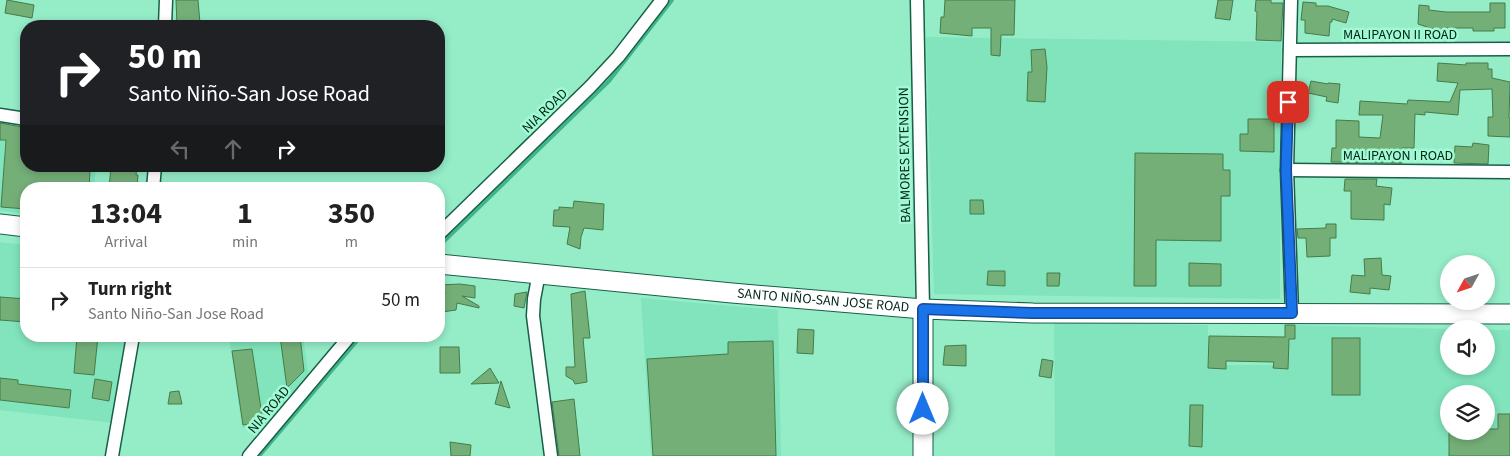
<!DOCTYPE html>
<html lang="en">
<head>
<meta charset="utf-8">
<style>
  :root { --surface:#fff; --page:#f2f2f2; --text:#222; --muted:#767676; --line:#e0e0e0 }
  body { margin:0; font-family:"Source Sans 3",sans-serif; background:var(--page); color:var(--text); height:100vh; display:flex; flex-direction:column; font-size:19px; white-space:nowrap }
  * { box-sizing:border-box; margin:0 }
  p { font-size:16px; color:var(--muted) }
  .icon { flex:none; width:28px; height:28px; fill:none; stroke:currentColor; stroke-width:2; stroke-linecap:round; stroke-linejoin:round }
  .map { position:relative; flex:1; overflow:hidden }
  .sheet { position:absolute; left:20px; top:182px; width:425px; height:160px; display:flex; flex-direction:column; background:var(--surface); border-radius:20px; box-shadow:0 2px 8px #0003 }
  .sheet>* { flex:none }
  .top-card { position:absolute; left:20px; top:20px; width:425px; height:152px; border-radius:20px; box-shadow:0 2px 8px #0003; background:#202124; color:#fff; overflow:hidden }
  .needle { width:32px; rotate:230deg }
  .controls { position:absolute; left:1440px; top:255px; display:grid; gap:10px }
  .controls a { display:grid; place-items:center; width:55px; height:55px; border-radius:50%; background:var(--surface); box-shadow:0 2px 8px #0003; font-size:25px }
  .pin { position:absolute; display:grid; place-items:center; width:42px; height:42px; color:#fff; margin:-21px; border-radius:10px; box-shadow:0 2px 8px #0006 }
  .me { position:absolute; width:55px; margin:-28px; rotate:0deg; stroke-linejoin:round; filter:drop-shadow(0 0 4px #0008) }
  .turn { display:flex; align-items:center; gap:18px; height:105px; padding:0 25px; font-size:22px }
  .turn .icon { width:65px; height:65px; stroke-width:2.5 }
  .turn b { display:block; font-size:35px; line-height:42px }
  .lanes { display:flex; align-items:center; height:48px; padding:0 25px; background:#0003; justify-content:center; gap:25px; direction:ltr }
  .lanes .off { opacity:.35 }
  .eta { display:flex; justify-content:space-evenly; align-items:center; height:85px; text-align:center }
  .eta b { font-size:30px; font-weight:700; line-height:35px }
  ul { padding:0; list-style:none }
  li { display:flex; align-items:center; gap:15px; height:65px; padding:0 25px; border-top:1px solid var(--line) }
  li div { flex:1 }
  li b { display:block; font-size:19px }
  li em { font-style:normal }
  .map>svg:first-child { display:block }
</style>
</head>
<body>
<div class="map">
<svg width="1510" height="456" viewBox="0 0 1510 456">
  <rect width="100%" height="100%" fill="#95edc8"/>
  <!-- built -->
  <g fill="#81e4bc" fill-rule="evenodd">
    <polygon points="926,37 1281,42 1280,299 934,294"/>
    <polygon points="0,120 6,121 4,157 26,159 26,166 96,166 94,189 26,189 26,214 0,211"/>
    <polygon points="0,242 26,245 26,336 126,336 114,423 0,410"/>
    <polygon points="641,298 778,310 781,456 651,456"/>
    <path d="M1054 322 1208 325V365H1288L1287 325 1449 329V366H1486V330H1510V456H1055ZM1449 394H1486V431H1449Z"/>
    <polygon points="229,336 303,336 309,378 271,423 242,428"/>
  </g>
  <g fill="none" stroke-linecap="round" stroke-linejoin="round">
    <!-- stream -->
    <g stroke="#40b58b" stroke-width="4">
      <polyline points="439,246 609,81 672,0"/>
      <polyline points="259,456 361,336"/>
    </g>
  </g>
  <!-- building -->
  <g fill="#75af78" stroke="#447c48">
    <polygon points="7,0 34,5 32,18 5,13"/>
    <polygon points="176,0 198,0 200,23 177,25"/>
    <polygon points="945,0 1015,0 1014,35 1001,35 1000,56 991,55 991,28 972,28 972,36 940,33 941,17 944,17"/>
    <polygon points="1218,0 1233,0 1230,20 1215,18"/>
    <polygon points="1256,0 1271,0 1271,3 1283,3 1281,41 1256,40 1257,12 1255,11"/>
    <polygon points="1303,2 1316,3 1316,6 1328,6 1349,12 1346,23 1332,19 1332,22 1330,22 1329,36 1305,33 1305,20 1301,20"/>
    <polygon points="1490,3 1505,3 1505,28 1494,28 1494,31 1473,31 1473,28 1445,28 1445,33 1418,24 1419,5 1429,6 1429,10 1446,12 1490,12"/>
    <polygon points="1045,49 1047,67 1045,102 1027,101 1028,72 1032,72 1031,50"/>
    <polygon points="1438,63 1466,65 1466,63 1488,63 1488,69 1492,69 1492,78 1510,82 1509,118 1510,118 1510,137 1488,136 1488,117 1493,117 1492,89 1460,90 1458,115 1425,112 1425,115 1415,114 1414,148 1402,148 1402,163 1331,162 1332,148 1336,148 1336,120 1359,121 1359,137 1380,138 1383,115 1359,115 1360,101 1407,104 1408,100 1450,102 1458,83 1437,81"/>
    <polygon points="1311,81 1328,84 1328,83 1340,84 1338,103 1326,101 1327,97 1308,93"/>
    <polygon points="1248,119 1274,119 1274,152 1240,151 1240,134 1248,134"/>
    <polygon points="0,123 22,127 21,137 26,137 26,166 90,170 89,189 26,189 26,209 1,207 6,140 0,140"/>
    <polygon points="1473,143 1489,145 1488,164 1454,163 1455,146 1472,147"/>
    <polygon points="1135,153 1223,154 1223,170 1230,170 1230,196 1221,196 1221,241 1156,240 1156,286 1134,286"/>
    <polygon points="111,166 137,166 136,175 138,175 137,189 109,189"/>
    <polygon points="1345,179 1377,179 1376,186 1392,188 1390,205 1384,204 1384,220 1351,219 1351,191 1344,191"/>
    <polygon points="970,200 983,200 984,214 970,214"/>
    <polygon points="574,201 604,204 603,230 584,228 581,237 580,249 567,244 570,227 553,226 554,210 559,210 559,207 573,208"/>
    <polygon points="1326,224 1336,224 1336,238 1330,238 1330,256 1307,257 1306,238 1298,238 1297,229 1326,228"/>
    <polygon points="1381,258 1382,275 1391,276 1389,290 1370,288 1370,294 1350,292 1352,275 1365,276 1364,259"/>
    <polygon points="1189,263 1221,264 1221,286 1189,286"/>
    <polygon points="988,271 1005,271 1005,286 987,285"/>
    <polygon points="1047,273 1060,273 1059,286 1047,286"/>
    <polygon points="460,284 475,286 475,298 462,296 479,306 479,308 457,303 456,310 442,312 445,292 439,291 439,285"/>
    <polygon points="585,291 590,338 583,338 587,382 575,384 573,380 566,376 566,367 575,367 571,294"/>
    <polygon points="527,292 524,308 514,306 515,294"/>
    <polygon points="0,297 26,299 26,322 0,320"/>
    <polygon points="1285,325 1295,325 1295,339 1289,339 1288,369 1273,368 1274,362 1226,361 1226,369 1208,368 1209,336 1285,337"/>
    <polygon points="798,329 814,330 813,354 797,353"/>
    <polygon points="77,336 98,336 94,375 74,373"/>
    <polygon points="280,336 300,336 304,371 287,388"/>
    <rect x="1332" y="338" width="28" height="57"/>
    <polygon points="773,341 776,456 653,456 647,359 728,354 728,342"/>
    <polygon points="966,345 966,366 943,365 945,346"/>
    <polygon points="440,347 459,347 460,373 440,373"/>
    <polygon points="252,349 263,422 243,425 232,351"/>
    <polygon points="1042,359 1053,361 1051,378 1039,376"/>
    <polygon points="490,368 499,383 471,384"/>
    <polygon points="0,378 18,380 18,384 71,390 69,408 0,400"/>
    <polygon points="95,379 112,382 109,401 92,398"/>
    <polygon points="501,381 510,408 495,404"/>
    <polygon points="179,391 182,404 168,404 170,392"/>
    <polygon points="574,399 580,456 559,456 552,402"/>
    <polygon points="1190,405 1203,405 1202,447 1189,446"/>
    <polygon points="1498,414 1510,414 1510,456 1449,456 1449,431 1486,431 1486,429 1498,429"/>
    <polygon points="450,442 471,445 470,456 451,456"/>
  </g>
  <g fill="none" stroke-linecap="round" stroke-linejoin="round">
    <!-- minor casing -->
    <g stroke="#185f47" stroke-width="15">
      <g id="minor">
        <polyline points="917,0 923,309"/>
        <polyline points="1291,0 1287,170 1292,313"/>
        <polyline points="165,26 166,0"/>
        <polyline points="1290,50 1510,49"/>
        <polyline points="0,115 26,119"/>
        <polyline points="1287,170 1510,172"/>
        <polyline points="153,189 155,166"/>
        <polyline points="439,234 590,87 618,57 662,0"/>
        <polyline points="539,273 534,299 533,316 551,456"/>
        <polyline points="112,456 133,336"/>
        <polyline points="249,456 350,336"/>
      </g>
    </g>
    <!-- secondary casing -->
    <g stroke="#185f47" stroke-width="21">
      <g id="secondary">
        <polyline points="0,224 26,227"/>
        <path id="s1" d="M439 264 732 293 923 309 1033 313 1510 314"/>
        <polyline points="923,309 923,456"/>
      </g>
    </g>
    <!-- minor -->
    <use href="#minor" stroke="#fff" stroke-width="12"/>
    <!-- secondary -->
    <use href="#secondary" stroke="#fff" stroke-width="19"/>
  </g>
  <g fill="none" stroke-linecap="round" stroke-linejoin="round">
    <!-- route casing -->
    <g stroke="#114b97" stroke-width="12">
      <polyline id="route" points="923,409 923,309 1032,313 1292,313 1286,170 1288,102"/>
    </g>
    <!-- route -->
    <use href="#route" stroke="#1a73e8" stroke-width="9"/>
  </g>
  <g text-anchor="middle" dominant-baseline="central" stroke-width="5" stroke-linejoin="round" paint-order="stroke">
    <!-- street labels -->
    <g font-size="14" fill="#002619" stroke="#a2fad4">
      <text x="1400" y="35">MALIPAYON II ROAD</text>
      <text transform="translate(545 111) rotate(-44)">NIA ROAD</text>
      <text transform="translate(905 155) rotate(-91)">BALMORES EXTENSION</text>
      <text x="1398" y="156">MALIPAYON I ROAD</text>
      <text stroke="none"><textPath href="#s1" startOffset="386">SANTO NIÑO-SAN JOSE ROAD</textPath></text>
      <text transform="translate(269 410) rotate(-50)">NIA ROAD</text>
    </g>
  </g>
</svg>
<div class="controls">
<a><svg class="needle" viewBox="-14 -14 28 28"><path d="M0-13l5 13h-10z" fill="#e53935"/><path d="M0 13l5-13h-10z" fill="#767676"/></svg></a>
<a><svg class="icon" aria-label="sound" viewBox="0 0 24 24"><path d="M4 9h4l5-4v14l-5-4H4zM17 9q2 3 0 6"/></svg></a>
<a><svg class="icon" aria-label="layers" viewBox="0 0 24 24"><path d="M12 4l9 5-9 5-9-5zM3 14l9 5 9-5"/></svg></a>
</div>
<div class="pin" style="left:1288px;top:102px;background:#d93025"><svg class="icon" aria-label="arrive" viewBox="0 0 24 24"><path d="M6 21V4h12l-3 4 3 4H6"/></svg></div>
<svg class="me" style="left:923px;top:409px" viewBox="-20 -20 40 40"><circle r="19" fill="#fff"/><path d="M0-13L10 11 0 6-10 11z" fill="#1a73e8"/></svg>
<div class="top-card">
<div class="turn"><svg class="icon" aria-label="right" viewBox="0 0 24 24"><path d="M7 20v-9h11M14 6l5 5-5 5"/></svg><div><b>50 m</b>Santo Niño-San Jose Road</div></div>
<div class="lanes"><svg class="icon off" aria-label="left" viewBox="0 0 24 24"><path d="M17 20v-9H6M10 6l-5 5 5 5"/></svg><svg class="icon off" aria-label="ahead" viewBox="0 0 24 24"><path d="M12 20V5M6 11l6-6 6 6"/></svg><svg class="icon" aria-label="right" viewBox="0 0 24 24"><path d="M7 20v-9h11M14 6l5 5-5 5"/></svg></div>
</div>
<section class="sheet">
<div class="eta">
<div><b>13:04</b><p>Arrival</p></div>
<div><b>1</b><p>min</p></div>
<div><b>350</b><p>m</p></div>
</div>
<ul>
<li><svg class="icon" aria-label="right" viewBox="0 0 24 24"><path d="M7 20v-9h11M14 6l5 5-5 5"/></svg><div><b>Turn right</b><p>Santo Niño-San Jose Road</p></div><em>50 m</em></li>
</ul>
</section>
</div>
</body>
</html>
